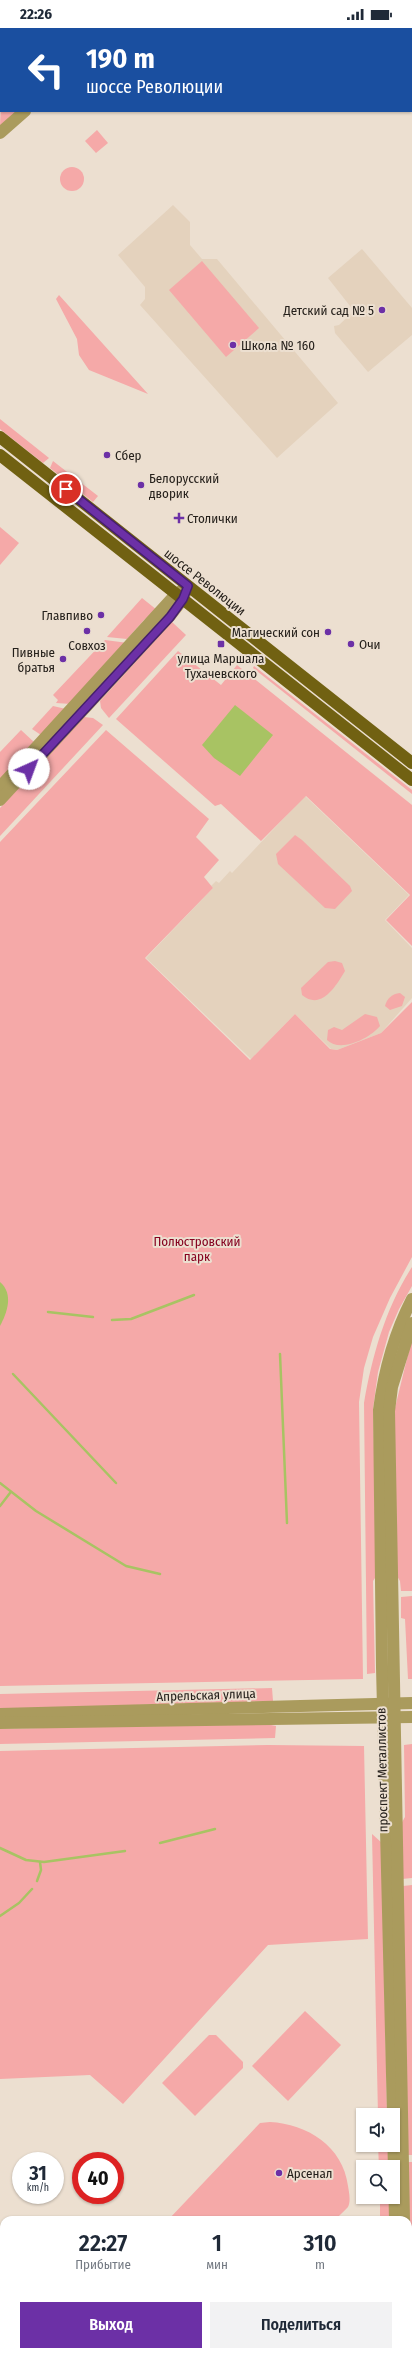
<!DOCTYPE html>
<html lang="ru">
<head>
<meta charset="utf-8">
<style>
  :root { --surface:#fff; --page:#f2f2f3; --text:#1f2937; --muted:#747a83; --accent:#6c30a6 }
  body { margin:0; font-family:"Fira Sans Condensed",sans-serif; background:var(--page); color:var(--text); height:100vh; display:flex; flex-direction:column; font-size:15px; white-space:nowrap }
  * { box-sizing:border-box; margin:0 }
  p { font-size:13px; color:var(--muted) }
  .icon { flex:none; width:22px; height:22px; fill:none; stroke:currentColor; stroke-width:2; stroke-linecap:round; stroke-linejoin:round }
  .map { position:relative; flex:1; overflow:hidden }
  .details { position:absolute; left:0px; top:2188px; width:412px; height:140px; display:flex; flex-direction:column; background:var(--surface); border-radius:12px 12px 0 0; box-shadow:0 1px 3px #0004 }
  .details>* { flex:none }
  .banner { position:absolute; left:0px; top:0px; width:412px; height:84px; box-shadow:0 1px 3px #0004; background:#1a4fa0; color:#fff; overflow:hidden }
  .fabs { position:absolute; left:356px; top:2080px; display:grid; gap:8px }
  .fabs a { display:grid; place-items:center; width:44px; height:44px; border-radius:0px; background:var(--surface); box-shadow:0 1px 3px #0004; font-size:20px }
  .speed { position:absolute; left:12px; top:2124px; display:flex; gap:8px; font-size:20px; font-weight:700; text-align:center }
  .speed>* { display:grid; place-content:center; width:52px; height:52px; border-radius:50%; background:var(--surface); box-shadow:0 1px 3px #0004; line-height:1 }
  .speed small { font-size:10px; font-weight:400 }
  .speed .limit { border:6px solid #d22; background:#fff; color:#111 }
  .pin { position:absolute; display:grid; place-items:center; width:34px; height:34px; color:#fff; margin:-17px; border:2px solid #fff; border-radius:50%; box-shadow:0 1px 4px #0007 }
  .me { position:absolute; width:44px; margin:-22px; rotate:43deg; stroke-linejoin:round; filter:drop-shadow(0 0 3px #0008) }
  .turn { display:flex; align-items:center; gap:14px; height:84px; padding:0 20px; font-size:18px }
  .turn .icon { width:52px; height:52px; stroke-width:2.5 }
  .turn b { display:block; font-size:28px; line-height:34px }
  .eta { display:flex; justify-content:space-evenly; align-items:center; height:68px; text-align:center }
  .eta b { font-size:24px; font-weight:600; line-height:28px }
  .button { display:flex; gap:8px; margin-top:auto; padding:8px 20px }
  .button a { flex:1; height:46px; border-radius:0px; background:var(--accent); color:#fff; font-size:16px; font-weight:600; line-height:46px; text-align:center }
  .button a+a { background:var(--page); color:var(--text) }
  .status { display:flex; justify-content:space-between; align-items:center; height:28px; padding:0 20px; background:var(--surface); direction:ltr }
  .status svg { height:11px; fill:currentColor }
  .map>svg:first-child { display:block }
</style>
</head>
<body>
<div class="status"><b>22:26</b><svg viewBox="0 0 49 12"><path d="M0 12V9h3v3zM5 12V6h3v6zM10 12V3h3v9zM15 12V0h3v12zM26 1h20v11H26zM47 4h2v5h-2z"/></svg></div>
<div class="map">
<svg width="412" height="2328" viewBox="0 0 412 2328">
  <rect width="100%" height="100%" fill="#ecdfd0"/>
  <!-- built -->
  <g fill="#e4d2bd">
    <polygon points="173,177 190,194 190,217 202,231 217,231 338,375 277,430 140,277 145,271 145,259 118,227"/>
    <polygon points="362,221 412,280 412,307 368,344 335,305 334,298 339,297 354,283 328,250"/>
    <polygon points="305,768 409,867 385,892 412,920 412,970 381,1005 337,1022 331,1021 295,986 251,1031 146,930 213,860 211,858 216,853 219,855 230,843 232,845"/>
  </g>
  <!-- green -->
  <g fill="#f5a9a8">
    <polygon points="1,74 1,83 17,83 0,98"/>
    <polygon points="97,102 108,115 96,125 85,113"/>
    <circle cx="72" cy="151" r="12"/>
    <polygon points="202,233 259,300 226,329 169,262"/>
    <polygon points="59,267 148,366 89,342 79,327 77,311 56,271"/>
    <polygon points="0,391 49,430 43,435 0,401"/>
    <polygon points="53,433 98,468 93,474 50,440"/>
    <polygon points="0,499 19,515 0,537"/>
    <polygon points="142,570 157,582 144,592 127,611 107,609"/>
    <polygon points="172,594 186,607 109,690 101,680 100,673"/>
    <polygon points="105,612 128,615 71,676 56,675 58,672 53,667"/>
    <polygon points="178,623 221,657 237,637 412,777 412,918 386,892 410,867 306,768 261,813 221,776 215,778 116,691"/>
    <polygon points="254,638 412,762 412,766 253,640"/>
    <polygon points="53,678 66,681 41,707 32,701"/>
    <polygon points="84,689 93,690 103,697 0,808 0,780"/>
    <polygon points="21,702 35,715 0,752 0,724"/>
    <polygon points="106,702 209,791 196,809 219,832 204,849 213,860 145,930 250,1032 295,986 330,1021 337,1022 381,1005 412,974 412,1229 390,1270 373,1309 364,1340 359,1374 363,1651 0,1658 0,814"/>
    <polygon points="295,807 302,812 350,858 352,863 335,881 325,880 278,836 276,826"/>
    <path d="M335 933 342 935 345 943C336 958 321 983 302 967L301 960 328 934Z"/>
    <path d="M400 965 405 969 402 978 390 982 385 978C387 970 392 966 400 965Z"/>
    <path d="M365 986 377 989 380 998C369 1011 340 1025 327 1012L328 1002 334 999 342 1002Z"/>
    <path d="M412 1239V1258L399 1281 389 1304 378 1344 373 1381 377 1547 373 1553 375 1645 367 1646 364 1375C372 1328 386 1279 412 1239Z"/>
    <polygon points="412,1310 412,1563 401,1563 400,1553 397,1548 394,1384"/>
    <polygon points="412,1568 412,1651 408,1651 405,1591 401,1590 401,1569"/>
    <polygon points="272,1660 273,1673 0,1681 0,1666"/>
    <polygon points="261,1695 276,1698 275,1710 0,1716 0,1701"/>
    <polygon points="412,1716 412,1850 402,1851 401,1796 405,1789 404,1717"/>
    <polygon points="268,1717 364,1718 368,1911 268,1917 123,2076 90,2047 0,2051 0,1723"/>
    <polygon points="372,1806 382,1815 387,2087 378,2087"/>
    <polygon points="412,1857 412,2127 408,2127 403,1858"/>
    <polygon points="305,1983 341,2017 288,2073 252,2038"/>
    <polygon points="209,2007 216,2007 243,2034 243,2040 195,2088 162,2055"/>
    <path d="M270 2094C307 2096 343 2118 348 2158 349 2164 351 2173 348 2179 344 2183 339 2188 335 2192H168L260 2095Z"/>
    <polygon points="378,2117 388,2117 388,2139 379,2139"/>
    <polygon points="408,2134 412,2134 412,2311"/>
    <polygon points="380,2169 389,2169 390,2192 380,2192"/>
    <polygon points="271,2324 305,2324 300,2328 274,2328"/>
    <polygon points="309,2324 376,2324 376,2328 312,2328"/>
  </g>
  <!-- water -->
  <g fill="#a8c363">
    <polygon points="235,677 273,707 240,748 214,730 202,717"/>
    <path d="M0 1254C14 1266 7 1285 0 1298Z"/>
  </g>
  <g fill="none" stroke-linecap="round" stroke-linejoin="round">
    <!-- stream -->
    <g stroke="#a8c363" stroke-width="2.5">
      <polyline points="48,1284 93,1289"/>
      <polyline points="112,1292 131,1291 194,1267"/>
      <polyline points="280,1326 287,1495"/>
      <polyline points="13,1346 116,1455"/>
      <polyline points="0,1455 36,1483 126,1538 160,1546"/>
      <polyline points="0,1478 10,1465"/>
      <polyline points="160,1815 215,1801"/>
      <polyline points="0,1820 26,1832 44,1834 125,1823"/>
      <polyline points="37,1853 41,1842 40,1834"/>
      <polyline points="0,1888 19,1875 32,1861"/>
    </g>
    <!-- minor -->
    <g stroke="#aa9b5d" stroke-width="12">
      <polyline points="116,1 117,0"/>
      <polyline points="0,105 25,83"/>
      <polyline points="0,759 176,566 184,561"/>
      <polyline points="0,772 169,589 183,571 186,563"/>
      <polyline points="0,1686 412,1675"/>
      <polyline points="0,1695 412,1689"/>
      <path d="M393 2087 382 1639 379 1382C384 1343 394 1306 412 1271"/>
      <polyline points="393,2096 395,2192"/>
      <polyline points="404,2192 389,1383 392,1359 412,1295"/>
      <polyline points="0,2273 4,2273"/>
      <polyline points="68,2324 72,2328"/>
      <polyline points="397,2324 397,2328"/>
      <polyline points="407,2324 408,2328"/>
    </g>
    <!-- major -->
    <g stroke="#716112" stroke-width="12">
      <polyline points="43,1 44,0"/>
      <polyline points="68,1 69,0"/>
      <polyline points="0,39 1,38"/>
      <polyline points="0,62 1,61"/>
      <polyline points="0,409 412,735"/>
      <polyline points="0,427 412,752"/>
    </g>
  </g>
  <g fill="none" stroke-linecap="round" stroke-linejoin="round">
    <!-- route casing -->
    <g stroke="#461f6c" stroke-width="10">
      <polyline id="route" points="29,741 170,589 183,571 188,558 66,461"/>
    </g>
    <!-- route -->
    <use href="#route" stroke="#6c30a6" stroke-width="7"/>
  </g>
  <!-- markers -->
  <g fill="#6c30a6" stroke="#ecdfd0" stroke-width="1.5">
    <circle cx="382" cy="282" r="4"/>
    <circle cx="233" cy="317" r="4"/>
    <circle cx="107" cy="427" r="4"/>
    <circle cx="141" cy="457" r="4"/>
    <path d="M177 484h4v4h4v4h-4v4h-4v-4h-4v-4h4z"/>
    <circle cx="101" cy="587" r="4"/>
    <circle cx="87" cy="603" r="4"/>
    <circle cx="328" cy="604" r="4"/>
    <rect x="217" y="612" width="8" height="8" rx="2"/>
    <circle cx="351" cy="616" r="4"/>
    <circle cx="63" cy="631" r="4"/>
    <circle cx="279" cy="2145" r="4"/>
  </g>
  <g text-anchor="middle" dominant-baseline="central" stroke-width="4" stroke-linejoin="round" paint-order="stroke">
    <!-- poi labels -->
    <g font-size="13" fill="#25201b" stroke="#ecdfd0" text-anchor="start">
      <text x="374" y="282" text-anchor="end">Детский сад № 5</text>
      <text x="241" y="317">Школа № 160</text>
      <text x="115" y="427">Сбер</text>
      <text x="149" y="450">Белорусский<tspan x="149" dy="15">дворик</tspan></text>
      <text x="187" y="490">Столички</text>
      <text x="93" y="587" text-anchor="end">Главпиво</text>
      <text x="320" y="604" text-anchor="end">Магический сон</text>
      <text x="359" y="616">Очи</text>
      <text x="87" y="617" text-anchor="middle">Совхоз</text>
      <text x="55" y="624" text-anchor="end">Пивные<tspan x="55" dy="15">братья</tspan></text>
      <text x="221" y="630" text-anchor="middle">улица Маршала<tspan x="221" dy="15">Тухачевского</tspan></text>
      <text x="287" y="2145">Арсенал</text>
    </g>
    <!-- street labels -->
    <g font-size="13" fill="#25201b" stroke="#ecdfd0">
      <text transform="translate(205 554) rotate(38)">шоссе Революции</text>
      <text transform="translate(206 1667) rotate(-2)">Апрельская улица</text>
      <text transform="translate(382 1742) rotate(-91)">проспект Металлистов</text>
    </g>
    <!-- park labels -->
    <g font-size="13" fill="#850220" stroke="#ecdfd0">
      <text x="197" y="1213">Полюстровский<tspan x="197" dy="15">парк</tspan></text>
    </g>
  </g>
</svg>
<div class="fabs">
<a><svg class="icon" aria-label="sound" viewBox="0 0 24 24"><path d="M4 9h4l5-4v14l-5-4H4zM17 9q2 3 0 6"/></svg></a>
<a><svg class="icon" aria-label="search" viewBox="0 0 24 24"><circle cx="10" cy="10" r="6"/><path d="M15 15l6 6"/></svg></a>
</div>
<div class="speed"><div>31<small>km/h</small></div><div class="limit">40</div></div>
<div class="pin" style="left:66px;top:461px;background:#d93025"><svg class="icon" aria-label="arrive" viewBox="0 0 24 24"><path d="M6 21V4h12l-3 4 3 4H6"/></svg></div>
<svg class="me" style="left:29px;top:741px" viewBox="-20 -20 40 40"><circle r="19" fill="#fff"/><path d="M0-13L10 11 0 6-10 11z" fill="#6c30a6"/></svg>
<div class="banner">
<div class="turn"><svg class="icon" aria-label="left" viewBox="0 0 24 24"><path d="M17 20v-9H6M10 6l-5 5 5 5"/></svg><div><b>190 m</b>шоссе Революции</div></div>
</div>
<section class="details">
<div class="eta">
<div><b>22:27</b><p>Прибытие</p></div>
<div><b>1</b><p>мин</p></div>
<div><b>310</b><p>m</p></div>
</div>
<div class="button"><a>Выход</a><a>Поделиться</a></div>
</section>
</div>
</body>
</html>
